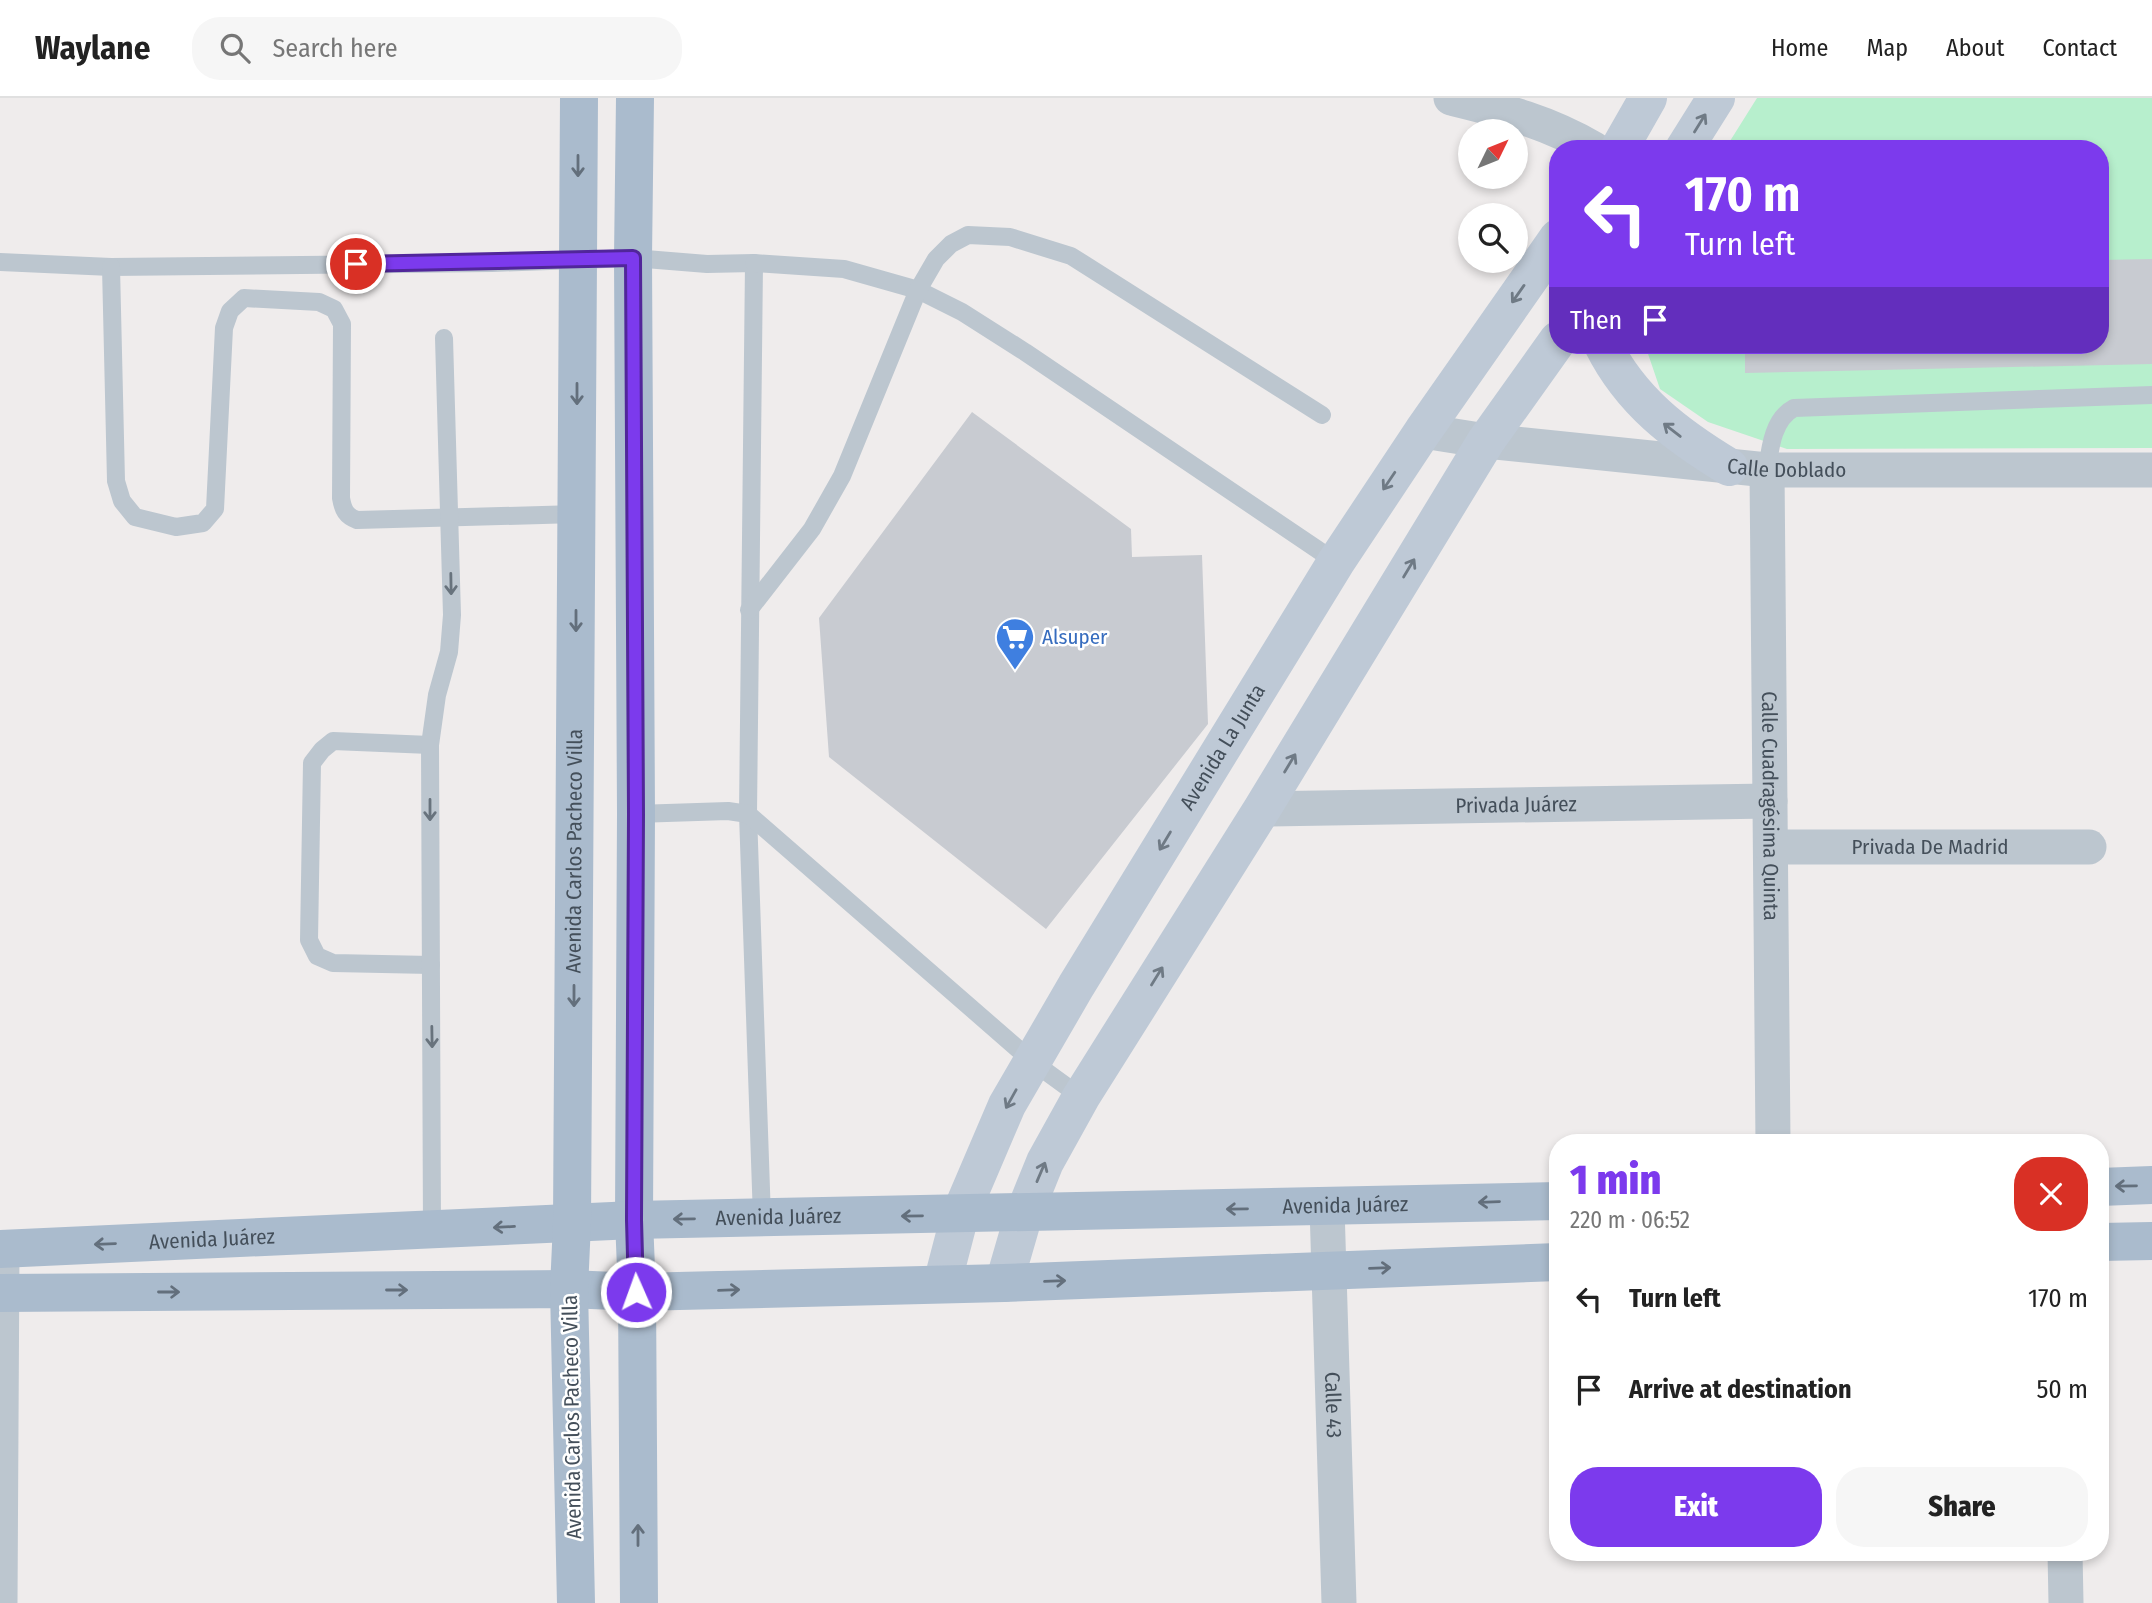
<!DOCTYPE html>
<html lang="en">
<head>
<meta charset="utf-8">
<style>
  :root { --surface:#fff; --page:#f6f6f6; --text:#222; --muted:#767676; --line:#e0e0e0; --accent:#7c3aed }
  body { margin:0; font-family:"Fira Sans Condensed",sans-serif; background:var(--page); color:var(--text); height:100vh; display:flex; flex-direction:column; font-size:26px; white-space:nowrap }
  * { box-sizing:border-box; margin:0 }
  p { font-size:23px; color:var(--muted) }
  .icon { flex:none; width:38px; height:38px; fill:none; stroke:currentColor; stroke-width:2; stroke-linecap:round; stroke-linejoin:round }
  .map { position:relative; flex:1; overflow:hidden }
  .sheet { position:absolute; left:1549px; top:1036px; width:560px; height:427px; display:flex; flex-direction:column; background:var(--surface); border-radius:28px; box-shadow:0 4px 10px #0003 }
  .sheet>* { flex:none }
  .top-card { position:absolute; left:1549px; top:42px; width:560px; height:214px; border-radius:28px; box-shadow:0 4px 10px #0003; background:#7c3aed; color:#fff; overflow:hidden }
  .needle { width:46px; rotate:47deg }
  .fabs { position:absolute; left:1458px; top:21px; display:grid; gap:14px }
  .fabs a { display:grid; place-items:center; width:70px; height:70px; border-radius:50%; background:var(--surface); box-shadow:0 4px 10px #0003; font-size:35px }
  .pin { position:absolute; display:grid; place-items:center; width:60px; height:60px; color:#fff; margin:-30px; border:4px solid #fff; border-radius:50%; box-shadow:0 2px 7px #0007 }
  .me { position:absolute; width:77px; margin:-38px; rotate:358deg; stroke-linejoin:round; filter:drop-shadow(0 0 5px #0008) }
  .turn { display:flex; align-items:center; gap:24px; height:147px; padding:0 21px; font-size:32px }
  .turn .icon { width:91px; height:91px; stroke-width:2.5 }
  .turn b { display:block; font-size:49px; line-height:60px }
  .then { display:flex; align-items:center; height:66px; padding:0 21px; background:#0003; gap:14px; font-size:26px }
  .round { display:grid; place-items:center; flex:none; width:74px; height:74px; border-radius:28px; background:var(--page) }
  .head { display:flex; align-items:center; justify-content:space-between; height:119px; padding:0 21px }
  h1 { font-size:42px; font-weight:800; line-height:52px; color:var(--accent) }
  .action { display:flex; gap:14px; margin-top:auto; padding:14px 21px }
  .action a { flex:1; height:80px; border-radius:28px; background:var(--accent); color:#fff; font-size:28px; font-weight:800; line-height:80px; text-align:center }
  .action a+a { background:var(--page); color:var(--text) }
  ul { padding:0; list-style:none }
  li { display:flex; align-items:center; gap:21px; height:91px; padding:0 21px }
  li div { flex:1 }
  li b { display:block; font-size:26px }
  li em { font-style:normal }
  header { display:flex; align-items:center; gap:42px; box-sizing:border-box; height:98px; padding:0 35px; background:var(--surface); border-bottom:2px solid var(--line) }
  header strong { font-size:33px }
  nav { display:flex; gap:38px; margin-inline-start:auto; font-size:24px }
  .search { width:490px; height:63px; background:var(--page); display:flex; align-items:center; gap:18px; box-sizing:border-box; padding:0 24px; border-radius:28px; color:var(--muted); font-size:26px }
  .map>svg:first-child { display:block }
</style>
</head>
<body>
<header>
<strong>Waylane</strong>
<div class="search"><svg class="icon" aria-label="search" viewBox="0 0 24 24"><circle cx="10" cy="10" r="6"/><path d="M15 15l6 6"/></svg>Search here</div>
<nav><a>Home</a><a>Map</a><a>About</a><a>Contact</a></nav>
</header>
<div class="map">
<svg width="2152" height="1505" viewBox="0 0 2152 1505">
  <rect width="100%" height="100%" fill="#efecec"/>
  <!-- green -->
  <polygon fill="#b7efcd" points="1757,0 2152,0 2152,350 1787,351 1708,324 1660,291 1645,247 2100,247 2100,51 1725,51"/>
  <!-- building -->
  <g fill="#c8cbd1">
    <polygon points="2152,161 2152,266 1745,275 1745,247 2100,247 2100,162"/>
    <polygon points="972,314 1131,431 1132,459 1202,457 1208,626 1046,831 829,659 819,520"/>
  </g>
  <g fill="none" stroke-linecap="round" stroke-linejoin="round">
    <!-- lane -->
    <g stroke="#bcc6cf" stroke-width="18">
      <polyline points="0,164 111,169 492,165 633,160 707,166 754,165 748,716 762,1120"/>
      <polyline points="754,165 844,171 918,192 962,214 1025,254 1336,464"/>
      <path d="M111 169 116 383 122 403 135 419 176 429 203 425 215 411 224 230 230 213 244 200 319 204 334 211 342 226 341 400C343 412 346 418 357 422L577 416"/>
      <path d="M1767 372C1770 350 1773 321 1794 310L2152 297"/>
      <polyline points="749,512 812,431 842,378 918,192 936,161 951,146 968,137 1010,139 1071,158 1322,317"/>
      <polyline points="430,647 333,643 322,652 312,665 309,842 317,858 333,865 431,867"/>
      <polyline points="636,716 728,713 748,716 1033,964 1081,999"/>
      <polyline points="432,1132 430,647 437,597 449,554 452,517 444,240"/>
    </g>
    <!-- street -->
    <g stroke="#bcc6cf" stroke-width="35">
      <path d="M1451 0C1504 13 1546 23 1594 51"/>
      <path id="s1" d="M1423 333 1486 343 1767 372H2152"/>
      <path id="s2" d="M1767 372 1773 1045"/>
      <path id="s3" d="M1262 711 1770 703"/>
      <path id="s4" d="M1771 749H2089"/>
      <path id="s5" d="M1327 1109 1339 1505"/>
      <polyline points="2065,1454 2066,1505"/>
      <polyline points="0,1505 2,1150"/>
    </g>
    <!-- secondary -->
    <g stroke="#bec9d6" stroke-width="38">
      <polyline points="1619,51 1648,0"/>
      <polyline points="1684,51 1716,0"/>
      <path d="M1603 247C1631 303 1676 337 1729 369"/>
      <polyline points="1004,1185 1024,1116 1045,1064 1081,999 1262,711 1486,343 1558,242"/>
      <path id="s6" d="M942 1186 960 1117 1007 1007 1076 888 1336 464 1423 333 1558 140"/>
    </g>
    <!-- primary -->
    <g stroke="#aabbcd" stroke-width="38">
      <polyline points="635,0 633,160 636,716 634,1122 637,1194 639,1505"/>
      <polyline points="2100,1089 2152,1087"/>
      <polyline points="2100,1144 2152,1143"/>
      <path id="s7" d="M0 1151 634 1122 1558 1103"/>
      <polyline points="0,1195 569,1191 637,1194 1004,1185 1558,1164"/>
      <path id="s8" d="M576 1505 569 1191 572 1125 579 0"/>
    </g>
  </g>
  <!-- one-way arrows -->
  <defs><path id="oneway-shaft" d="M-6 0H5M1.5-3L5.5 0L1.5 3" fill="none" stroke-width="1.6" stroke-linecap="round" stroke-linejoin="round" transform="scale(1.75)"/></defs>
  <g stroke="#6f7a85">
    <use href="#oneway-shaft" transform="translate(1700 25) rotate(-58)"/>
    <use href="#oneway-shaft" transform="translate(1518 196) rotate(125)"/>
    <use href="#oneway-shaft" transform="translate(1672 332) rotate(-142)"/>
    <use href="#oneway-shaft" transform="translate(1389 383) rotate(124)"/>
    <use href="#oneway-shaft" transform="translate(1409 470) rotate(-59)"/>
    <use href="#oneway-shaft" transform="translate(1290 665) rotate(-59)"/>
    <use href="#oneway-shaft" transform="translate(1165 743) rotate(121)"/>
    <use href="#oneway-shaft" transform="translate(1157 878) rotate(-58)"/>
    <use href="#oneway-shaft" transform="translate(1011 1001) rotate(119)"/>
    <use href="#oneway-shaft" transform="translate(1041 1074) rotate(-67)"/>
  </g>
  <g stroke="#636f7c">
    <use href="#oneway-shaft" transform="translate(578 68) rotate(90)"/>
    <use href="#oneway-shaft" transform="translate(577 296) rotate(90)"/>
    <use href="#oneway-shaft" transform="translate(576 523) rotate(90)"/>
    <use href="#oneway-shaft" transform="translate(574 898) rotate(90)"/>
    <use href="#oneway-shaft" transform="translate(2126 1088) rotate(179)"/>
    <use href="#oneway-shaft" transform="translate(1489 1104) rotate(178)"/>
    <use href="#oneway-shaft" transform="translate(1237 1111) rotate(179)"/>
    <use href="#oneway-shaft" transform="translate(912 1118) rotate(179)"/>
    <use href="#oneway-shaft" transform="translate(684 1121) rotate(179)"/>
    <use href="#oneway-shaft" transform="translate(504 1129) rotate(177)"/>
    <use href="#oneway-shaft" transform="translate(105 1146) rotate(178)"/>
    <use href="#oneway-shaft" transform="translate(1380 1170) rotate(-2)"/>
    <use href="#oneway-shaft" transform="translate(1055 1183) rotate(-2)"/>
    <use href="#oneway-shaft" transform="translate(397 1192)"/>
    <use href="#oneway-shaft" transform="translate(729 1192) rotate(-2)"/>
    <use href="#oneway-shaft" transform="translate(169 1194)"/>
    <use href="#oneway-shaft" transform="translate(638 1437) rotate(-90)"/>
  </g>
  <g stroke="#68737d">
    <use href="#oneway-shaft" transform="translate(451 486) rotate(89)"/>
    <use href="#oneway-shaft" transform="translate(430 712) rotate(90)"/>
    <use href="#oneway-shaft" transform="translate(432 939) rotate(89)"/>
  </g>
  <g fill="none" stroke-linecap="round" stroke-linejoin="round">
    <!-- route casing -->
    <g stroke="#51269a" stroke-width="18">
      <polyline id="route" points="356,166 633,160 636,716 634,1122 636,1194"/>
    </g>
    <!-- route -->
    <use href="#route" stroke="#7c3aed" stroke-width="12"/>
  </g>
  <!-- icons -->
  <defs>
    <g id="supermarket-pin" transform="scale(2.0125)"><path d="M0 17L-7.5 6A9.5 9.5 0 1 1 7.5 6Z" fill="#3f7fe0" stroke="#fff"/><path d="M-6-5.5h2.5l.6 2H6L4.5 2H-2.5L-4.4-4H-6ZM-1.5 3.2a1.3 1.3 0 1 0 .1 0ZM3 3.2a1.3 1.3 0 1 0 .1 0Z" fill="#fff"/></g>
  </defs>
  <g fill-rule="evenodd">
    <use href="#supermarket-pin" x="1015" y="539"/>
  </g>
  <g text-anchor="middle" dominant-baseline="central" stroke-width="5" stroke-linejoin="round" paint-order="stroke">
    <!-- street labels -->
    <g font-size="21" fill="#444f5a" stroke="#fff">
      <text stroke="none"><textPath href="#s1" startOffset="366">Calle Doblado</textPath></text>
      <text stroke="none"><textPath href="#s6" startOffset="609">Avenida La Junta</textPath></text>
      <text stroke="none"><textPath href="#s3" startOffset="254">Privada Juárez</textPath></text>
      <text stroke="none"><textPath href="#s2" startOffset="336">Calle Cuadragésima Quinta</textPath></text>
      <text stroke="none"><textPath href="#s4" startOffset="159">Privada De Madrid</textPath></text>
      <text stroke="none"><textPath href="#s8" startOffset="752">Avenida Carlos Pacheco Villa</textPath></text>
      <text stroke="none"><textPath href="#s7" startOffset="1346">Avenida Juárez</textPath></text>
      <text stroke="none"><textPath href="#s7" startOffset="779">Avenida Juárez</textPath></text>
      <text stroke="none"><textPath href="#s7" startOffset="212">Avenida Juárez</textPath></text>
      <text stroke="none"><textPath href="#s5" startOffset="198">Calle 43</textPath></text>
      <text transform="translate(572 1319) rotate(-91)">Avenida Carlos Pacheco Villa</text>
    </g>
    <!-- shop labels -->
    <g font-size="21" fill="#366cbe" stroke="#fff" text-anchor="start">
      <text x="1042" y="539">Alsuper</text>
    </g>
  </g>
</svg>
<div class="fabs">
<a><svg class="needle" viewBox="-14 -14 28 28"><path d="M0-13l5 13h-10z" fill="#e53935"/><path d="M0 13l5-13h-10z" fill="#767676"/></svg></a>
<a><svg class="icon" aria-label="search" viewBox="0 0 24 24"><circle cx="10" cy="10" r="6"/><path d="M15 15l6 6"/></svg></a>
</div>
<div class="pin" style="left:356px;top:166px;background:#d93025"><svg class="icon" aria-label="arrive" viewBox="0 0 24 24"><path d="M6 21V4h12l-3 4 3 4H6"/></svg></div>
<svg class="me" style="left:636px;top:1194px" viewBox="-20 -20 40 40"><circle r="17" fill="#7c3aed" stroke="#fff" stroke-width="3"/><path d="M0-11L8 9 0 5-8 9z" fill="#fff"/></svg>
<div class="top-card">
<div class="turn"><svg class="icon" aria-label="left" viewBox="0 0 24 24"><path d="M17 20v-9H6M10 6l-5 5 5 5"/></svg><div><b>170 m</b>Turn left</div></div>
<div class="then">Then<svg class="icon" aria-label="arrive" viewBox="0 0 24 24"><path d="M6 21V4h12l-3 4 3 4H6"/></svg></div>
</div>
<section class="sheet">
<div class="head"><div><h1>1 min</h1><p>220 m · 06:52</p></div><a class="round" style="background:#d93025;color:#fff"><svg class="icon" aria-label="close" viewBox="0 0 24 24"><path d="M6 6l12 12M18 6L6 18"/></svg></a></div>
<ul>
<li><svg class="icon" aria-label="left" viewBox="0 0 24 24"><path d="M17 20v-9H6M10 6l-5 5 5 5"/></svg><div><b>Turn left</b></div><em>170 m</em></li>
<li><svg class="icon" aria-label="arrive" viewBox="0 0 24 24"><path d="M6 21V4h12l-3 4 3 4H6"/></svg><div><b>Arrive at destination</b></div><em>50 m</em></li>
</ul>
<div class="action"><a>Exit</a><a>Share</a></div>
</section>
</div>
</body>
</html>
